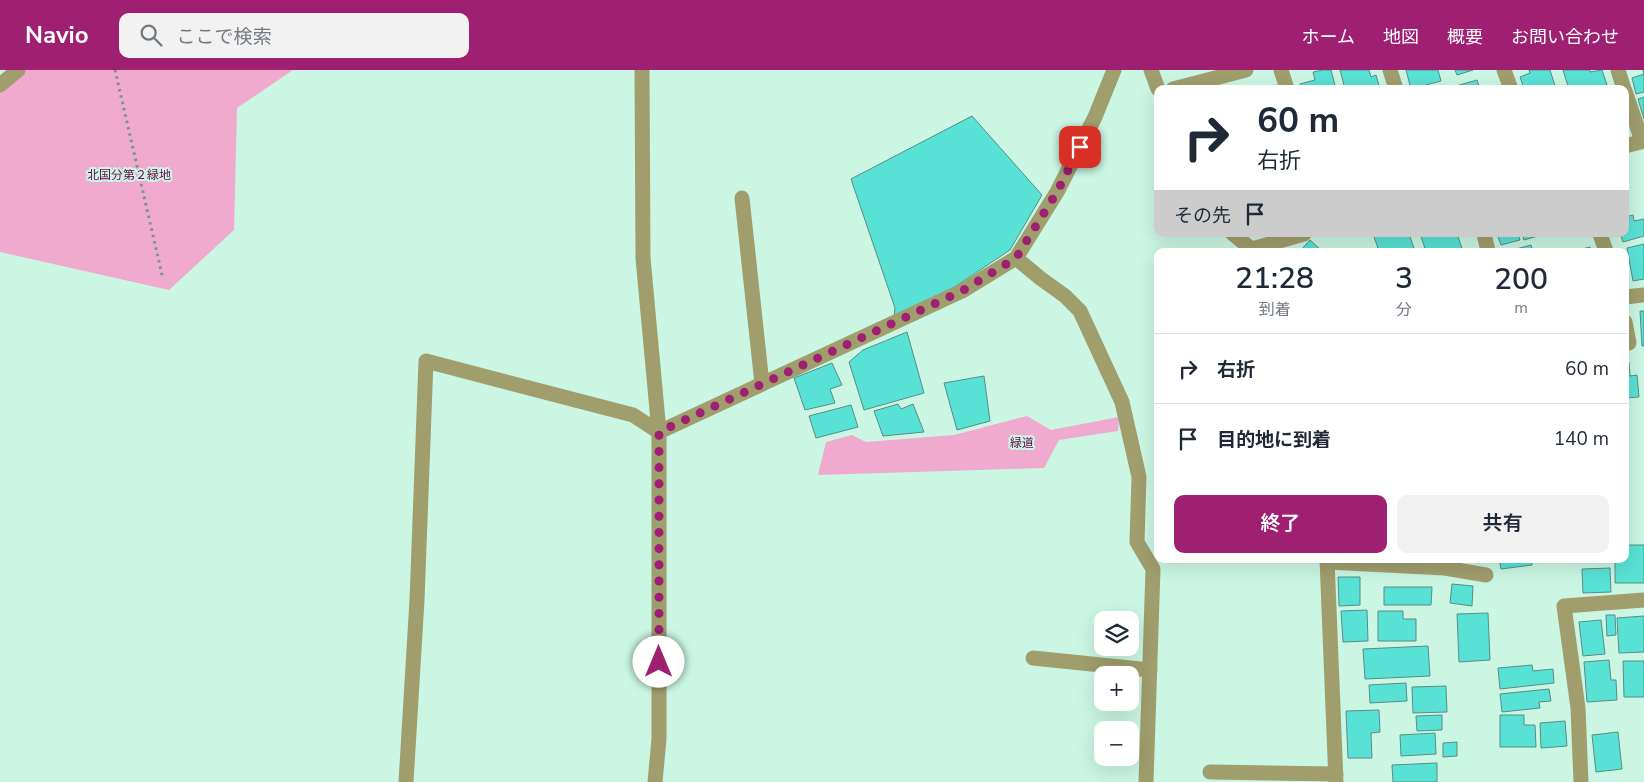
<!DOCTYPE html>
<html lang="ja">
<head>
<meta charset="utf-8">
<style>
  :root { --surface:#fff; --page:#f2f2f3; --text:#1f2937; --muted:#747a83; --line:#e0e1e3; --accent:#9f2073 }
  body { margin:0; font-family:"Nunito Sans","Noto Sans JP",sans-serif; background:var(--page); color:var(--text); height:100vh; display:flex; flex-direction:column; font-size:19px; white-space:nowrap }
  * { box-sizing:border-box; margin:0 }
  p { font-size:16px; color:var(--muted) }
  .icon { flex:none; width:28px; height:28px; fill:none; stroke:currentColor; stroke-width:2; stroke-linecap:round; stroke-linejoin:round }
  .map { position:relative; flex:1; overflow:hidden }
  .side { position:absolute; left:1154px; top:178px; width:475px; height:315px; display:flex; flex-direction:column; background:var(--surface); border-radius:10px; box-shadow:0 5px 20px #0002 }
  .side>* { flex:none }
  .top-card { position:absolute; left:1154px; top:15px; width:475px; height:152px; border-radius:10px; box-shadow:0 5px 20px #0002; background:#fff; color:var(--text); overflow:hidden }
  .fabs { position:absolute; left:1094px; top:541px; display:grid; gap:10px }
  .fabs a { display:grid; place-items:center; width:45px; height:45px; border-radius:10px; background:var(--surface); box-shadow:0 5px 20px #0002; font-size:25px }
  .pin { position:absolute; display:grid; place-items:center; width:42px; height:42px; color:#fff; margin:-21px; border-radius:10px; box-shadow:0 2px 8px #0006 }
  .me { position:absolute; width:55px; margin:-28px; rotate:0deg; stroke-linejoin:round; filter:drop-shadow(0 0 4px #0008) }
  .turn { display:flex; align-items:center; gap:18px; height:105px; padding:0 20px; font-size:22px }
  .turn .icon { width:65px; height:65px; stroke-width:2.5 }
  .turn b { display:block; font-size:35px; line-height:42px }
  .then { display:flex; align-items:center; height:48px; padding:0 20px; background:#0003; gap:10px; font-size:19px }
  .eta { display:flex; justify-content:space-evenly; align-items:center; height:85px; text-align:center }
  .eta b { font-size:30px; font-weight:600; line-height:35px }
  .cta { display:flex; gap:10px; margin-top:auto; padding:10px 20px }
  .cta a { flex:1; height:58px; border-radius:10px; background:var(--accent); color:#fff; font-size:20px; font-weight:600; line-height:58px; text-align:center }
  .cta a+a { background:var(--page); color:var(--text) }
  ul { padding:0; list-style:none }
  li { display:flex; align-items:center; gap:15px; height:70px; padding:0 20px; border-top:1px solid var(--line) }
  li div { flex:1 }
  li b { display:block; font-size:19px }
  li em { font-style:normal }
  header { display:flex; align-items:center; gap:30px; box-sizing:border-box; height:70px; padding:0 25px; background:var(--accent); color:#fff }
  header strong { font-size:24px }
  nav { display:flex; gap:28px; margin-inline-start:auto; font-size:18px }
  .search { width:350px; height:45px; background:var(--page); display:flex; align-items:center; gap:12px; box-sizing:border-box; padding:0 18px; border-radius:10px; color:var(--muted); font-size:19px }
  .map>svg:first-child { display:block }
</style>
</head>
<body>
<header>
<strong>Navio</strong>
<div class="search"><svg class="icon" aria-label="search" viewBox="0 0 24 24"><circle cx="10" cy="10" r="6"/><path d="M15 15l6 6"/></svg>ここで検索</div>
<nav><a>ホーム</a><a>地図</a><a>概要</a><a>お問い合わせ</a></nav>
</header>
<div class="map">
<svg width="1644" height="712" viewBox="0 0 1644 712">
  <rect width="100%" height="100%" fill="#caf6e3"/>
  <!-- green -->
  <g fill="#efaace">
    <polygon points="25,0 293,0 237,38 234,160 169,220 0,182 0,20"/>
    <polygon points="1027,346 1051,360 1119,347 1118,361 1059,370 1044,398 818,405 826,372 852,365 866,372 954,365"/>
  </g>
  <!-- building -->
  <g fill="#58e2d5" stroke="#5b8b85">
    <polygon points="1323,0 1331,0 1336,19 1301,19 1300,14 1315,10 1313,2"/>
    <polygon points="1340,0 1369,0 1371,7 1376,5 1380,19 1345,19"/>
    <polygon points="1406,0 1438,0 1441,11 1411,19"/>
    <polygon points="1455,0 1473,0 1457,5"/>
    <polygon points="1529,0 1550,0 1556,19 1524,19 1520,7 1530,3"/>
    <polygon points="1563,0 1590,0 1590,2 1602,0 1607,15 1595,19 1569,19"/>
    <polygon points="1643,0 1644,0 1644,22 1636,24 1632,8 1644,4"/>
    <polygon points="1477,10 1480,19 1457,19 1456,16"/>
    <polygon points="1644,27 1644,49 1638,29"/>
    <polygon points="972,46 1042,125 1010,180 950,220 894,247 895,238 851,109"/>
    <polygon points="1633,145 1634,151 1644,149 1644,166 1623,172 1620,164 1625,164 1625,147"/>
    <polygon points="1373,164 1409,164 1415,181 1379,181"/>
    <polygon points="1420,164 1457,164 1463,181 1426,181"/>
    <polygon points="1497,164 1518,164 1520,170 1501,175"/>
    <polygon points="1522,164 1545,164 1524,170"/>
    <polygon points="1310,170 1322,181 1300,181"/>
    <polygon points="1644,174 1644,209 1633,211 1627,178"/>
    <polygon points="1531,175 1533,181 1509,181"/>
    <polygon points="1590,177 1591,181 1574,181"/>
    <polygon points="1640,241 1644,241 1644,276 1642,276"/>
    <polygon points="907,262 924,323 864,340 849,292 863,280"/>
    <polygon points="1625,292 1629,292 1630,306 1637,305 1639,327 1625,328"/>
    <polygon points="832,293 842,315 830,319 835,333 805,340 794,308"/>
    <polygon points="984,306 990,351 957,360 944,313"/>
    <polygon points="898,334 901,339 913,334 924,362 883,366 874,341"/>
    <polygon points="851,335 858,357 816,368 809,346"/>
    <polygon points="1625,475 1644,475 1644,513 1615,513 1615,489 1625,489"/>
    <polygon points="1430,489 1472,489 1472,491"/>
    <polygon points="1499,489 1532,489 1532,495 1501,499"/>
    <polygon points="1559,489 1589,489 1589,491 1559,492"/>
    <polygon points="1610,498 1611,522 1583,523 1582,499"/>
    <polygon points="1338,507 1360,507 1360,535 1339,536"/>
    <polygon points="1452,514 1473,516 1472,536 1450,533"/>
    <polygon points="1384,517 1432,517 1431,535 1384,535"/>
    <polygon points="1367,540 1368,571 1343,572 1341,541"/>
    <polygon points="1378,541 1403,541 1403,549 1416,549 1416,571 1378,571"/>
    <polygon points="1488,543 1490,590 1459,592 1457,544"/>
    <polygon points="1606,545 1615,545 1616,565 1607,566"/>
    <polygon points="1644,546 1644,582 1619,583 1617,548"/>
    <polygon points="1601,550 1605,584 1583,586 1579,552"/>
    <polygon points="1428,576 1430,606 1365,609 1363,579"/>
    <polygon points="1609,590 1611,610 1616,610 1617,630 1587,632 1584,592"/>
    <polygon points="1623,591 1644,591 1644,627 1624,627"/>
    <polygon points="1532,595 1533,601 1553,599 1554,613 1500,619 1498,598"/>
    <polygon points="1406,613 1407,631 1370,633 1369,615"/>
    <polygon points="1446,616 1447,642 1413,643 1412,617"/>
    <polygon points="1549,619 1551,631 1539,632 1540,638 1502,642 1500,624"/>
    <polygon points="1379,640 1380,662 1371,663 1372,688 1348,688 1346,641"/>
    <polygon points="1442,645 1442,660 1417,661 1416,646"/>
    <polygon points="1500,645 1524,645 1524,655 1535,655 1536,677 1500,677"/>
    <polygon points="1565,651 1567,676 1541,678 1540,653"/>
    <polygon points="1618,662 1622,699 1596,702 1592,665"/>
    <polygon points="1435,663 1436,684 1401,686 1400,665"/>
    <polygon points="1457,672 1457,686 1443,687 1443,673"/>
    <polygon points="1437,693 1437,712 1393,712 1392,695"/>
  </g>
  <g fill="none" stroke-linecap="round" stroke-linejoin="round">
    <!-- path -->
    <polyline stroke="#769689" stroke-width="3" stroke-dasharray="2.5 4" stroke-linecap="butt" points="115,0 163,209"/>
    <!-- minor -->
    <g stroke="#a09e6d" stroke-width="15">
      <polyline points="642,0 643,188 659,362 659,669 655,712"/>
      <polyline points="1151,0 1158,19"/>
      <polyline points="1281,0 1287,19"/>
      <polyline points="1390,0 1396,19"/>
      <polyline points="1504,0 1511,19"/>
      <polyline points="1618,0 1624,19"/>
      <polyline points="0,15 18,0"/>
      <polyline points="1173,19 1246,0"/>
      <polyline points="1625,21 1642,71"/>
      <polyline points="1625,76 1644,71"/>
      <polyline points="742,128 762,314"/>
      <polyline points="1233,164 1254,181"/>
      <polyline points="1484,164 1488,181"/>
      <polyline points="1600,164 1606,181"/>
      <polyline points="1252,179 1304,164"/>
      <polyline points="1016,188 1040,208 1065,226 1080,241 1122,332 1139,407 1137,472 1153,499 1146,712"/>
      <polyline points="1625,227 1644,225"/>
      <polyline points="1625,252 1629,273 1625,274"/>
      <polyline points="659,362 962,221 1016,188 1057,122 1095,47 1114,0"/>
      <polyline points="1327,489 1336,712"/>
      <polyline points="1327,492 1445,498 1486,505"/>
      <polyline points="1033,588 1150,600"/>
      <polyline points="1210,702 1336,704"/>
      <polyline points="406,712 417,530 426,291 633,345 659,362"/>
      <polyline points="1581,712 1578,638 1564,536 1644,530"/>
    </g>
  </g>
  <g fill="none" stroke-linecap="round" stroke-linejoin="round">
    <!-- route -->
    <polyline stroke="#9f2073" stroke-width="9" stroke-dasharray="0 16.2" points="659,592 659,362 962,221 1016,188 1057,122 1080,77"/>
  </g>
  <g text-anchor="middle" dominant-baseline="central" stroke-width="4" stroke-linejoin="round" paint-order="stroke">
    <!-- park labels -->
    <g font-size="12" fill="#6b054a" stroke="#caf6e3">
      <text x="129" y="105">北国分第２緑地</text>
      <text x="1022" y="373">緑道</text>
    </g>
  </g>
</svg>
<div class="fabs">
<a><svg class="icon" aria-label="layers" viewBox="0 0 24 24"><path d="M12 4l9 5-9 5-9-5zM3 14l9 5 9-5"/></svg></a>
<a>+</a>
<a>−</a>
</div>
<div class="pin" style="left:1080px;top:77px;background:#d93025"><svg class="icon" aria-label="arrive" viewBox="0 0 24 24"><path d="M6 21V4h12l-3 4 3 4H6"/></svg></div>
<svg class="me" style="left:659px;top:592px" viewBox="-20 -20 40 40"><circle r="19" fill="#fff"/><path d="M0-13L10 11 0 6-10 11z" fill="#9f2073"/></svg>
<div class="top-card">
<div class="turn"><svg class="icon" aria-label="right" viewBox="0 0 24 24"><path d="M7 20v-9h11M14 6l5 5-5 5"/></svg><div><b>60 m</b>右折</div></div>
<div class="then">その先<svg class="icon" aria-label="arrive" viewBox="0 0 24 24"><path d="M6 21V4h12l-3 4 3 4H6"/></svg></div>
</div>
<section class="side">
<div class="eta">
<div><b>21:28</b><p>到着</p></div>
<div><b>3</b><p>分</p></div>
<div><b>200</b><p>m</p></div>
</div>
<ul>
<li><svg class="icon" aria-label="right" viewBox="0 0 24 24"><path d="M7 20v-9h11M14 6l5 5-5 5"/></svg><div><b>右折</b></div><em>60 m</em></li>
<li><svg class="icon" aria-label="arrive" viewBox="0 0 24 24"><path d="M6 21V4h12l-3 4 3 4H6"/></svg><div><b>目的地に到着</b></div><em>140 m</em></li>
</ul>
<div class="cta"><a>終了</a><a>共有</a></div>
</section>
</div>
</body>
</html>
